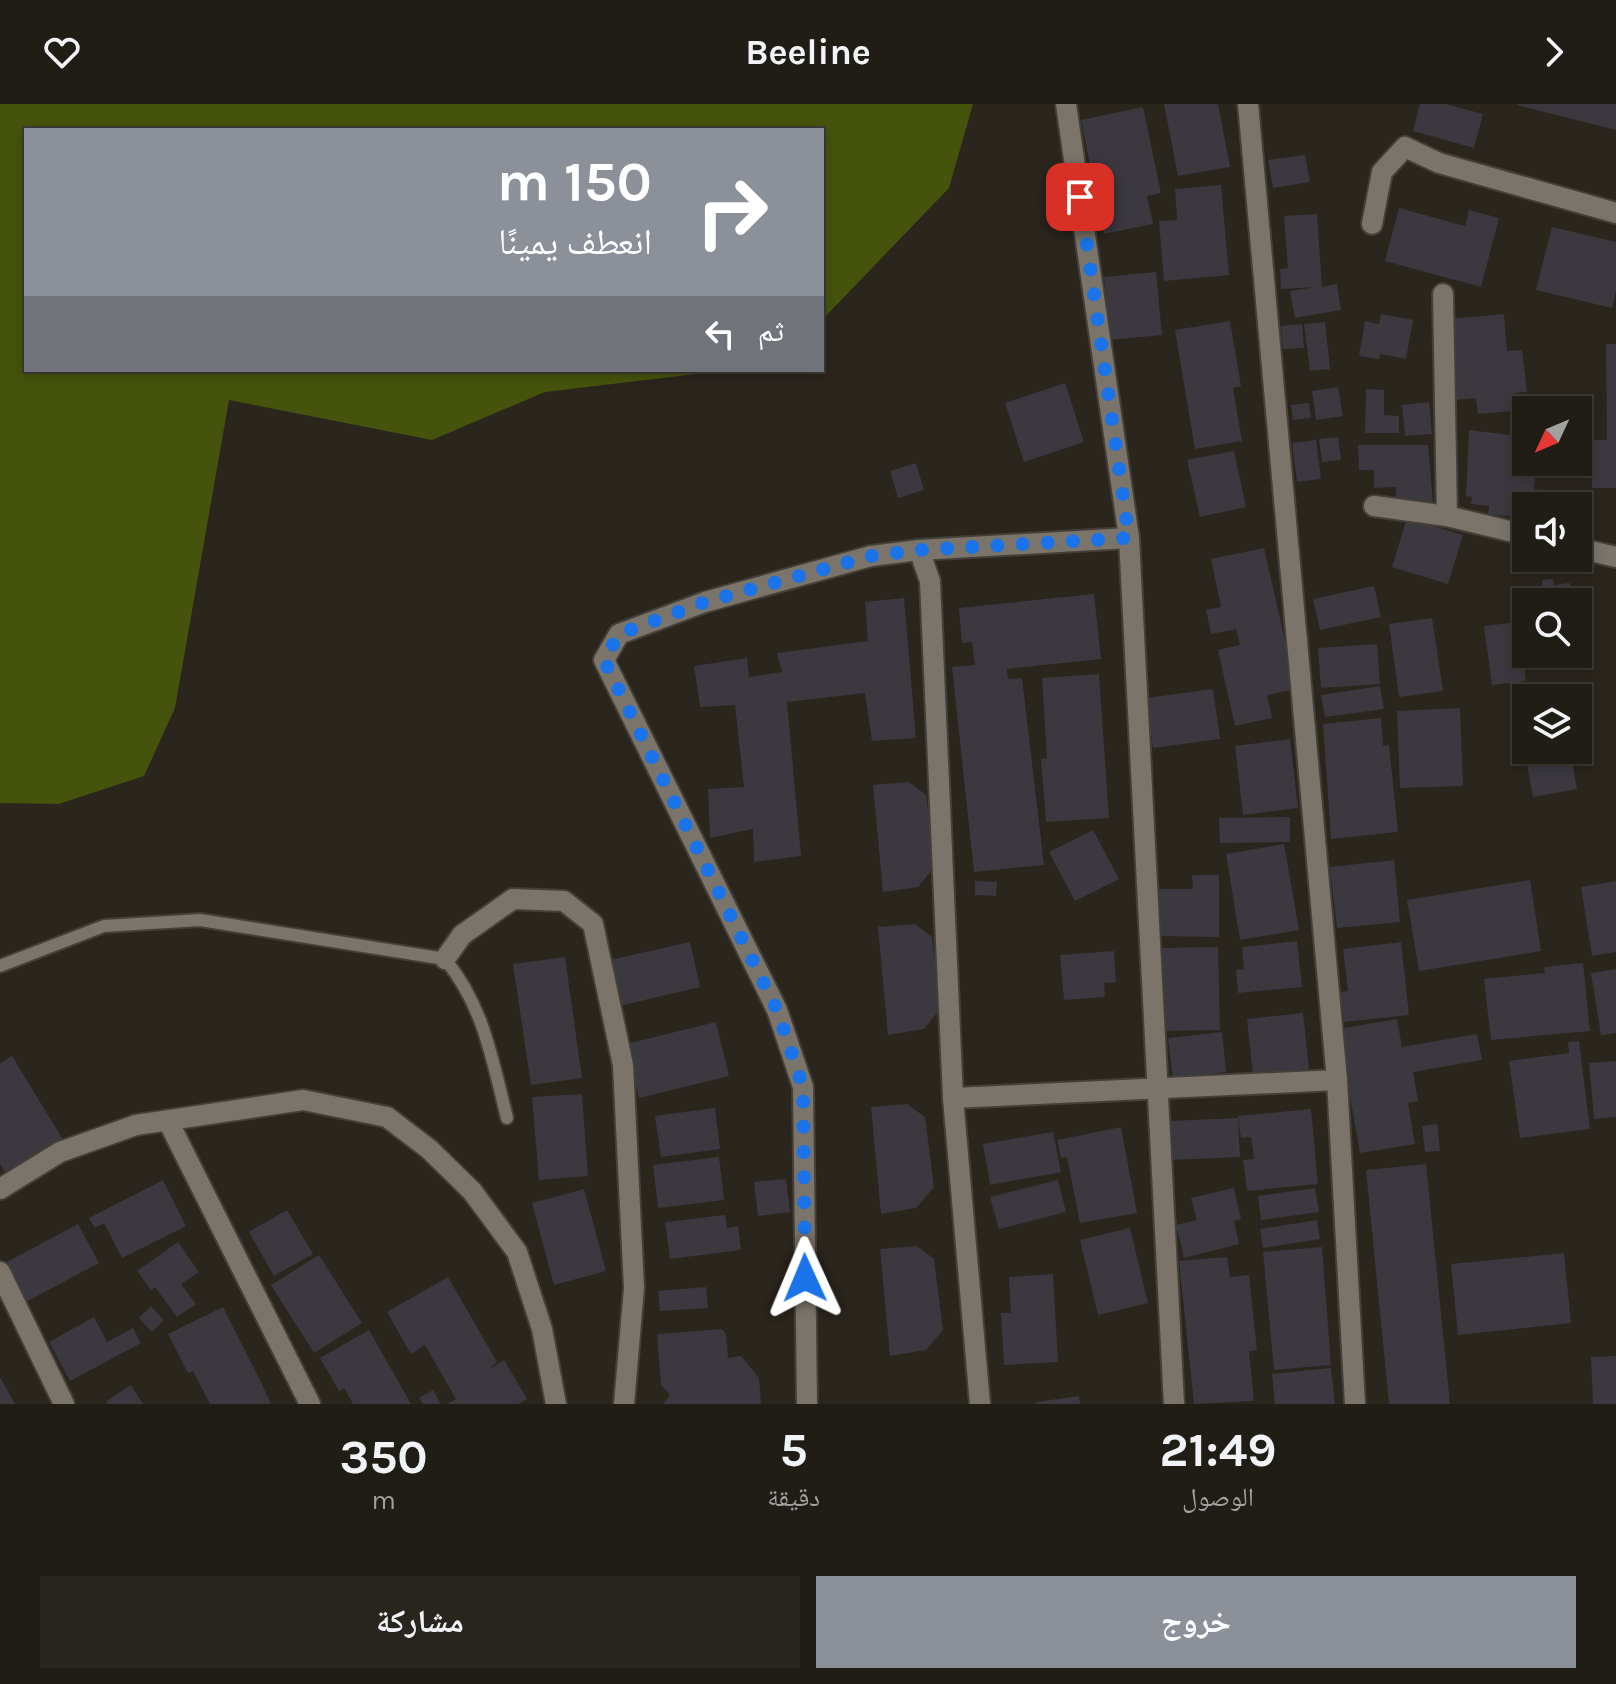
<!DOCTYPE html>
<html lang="ar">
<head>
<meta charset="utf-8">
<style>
  :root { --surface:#201c16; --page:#28251f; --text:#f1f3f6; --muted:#a2a1a1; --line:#3d3a35; --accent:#8c9099 }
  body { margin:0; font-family:Karla,"Noto Naskh Arabic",sans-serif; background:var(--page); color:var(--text); direction:rtl; height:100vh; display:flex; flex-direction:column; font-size:30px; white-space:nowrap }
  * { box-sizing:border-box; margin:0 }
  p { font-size:26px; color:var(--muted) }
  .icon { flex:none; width:44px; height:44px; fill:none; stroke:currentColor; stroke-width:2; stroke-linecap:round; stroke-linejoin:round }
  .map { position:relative; height:1300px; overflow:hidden; direction:ltr }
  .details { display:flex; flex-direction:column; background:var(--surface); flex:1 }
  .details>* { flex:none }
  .banner { position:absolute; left:24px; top:24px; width:800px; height:244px; border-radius:0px; box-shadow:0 4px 12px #0003,0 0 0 2px var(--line); direction:rtl; background:#8c9099; color:#fff; overflow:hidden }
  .needle { width:52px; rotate:226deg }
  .tools { position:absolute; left:1512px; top:292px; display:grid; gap:16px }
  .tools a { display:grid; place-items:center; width:80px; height:80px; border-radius:0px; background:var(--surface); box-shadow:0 4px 12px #0003,0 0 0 2px var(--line); font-size:40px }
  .pin { position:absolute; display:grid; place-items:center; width:68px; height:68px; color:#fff; margin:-34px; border-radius:16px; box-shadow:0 4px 12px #0006 }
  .me { position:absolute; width:88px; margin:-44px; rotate:359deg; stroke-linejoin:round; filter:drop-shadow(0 0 6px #0008) }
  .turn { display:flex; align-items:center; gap:28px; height:168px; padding:0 40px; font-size:36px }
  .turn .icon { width:104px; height:104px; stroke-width:2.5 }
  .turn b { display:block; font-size:56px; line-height:68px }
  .then { display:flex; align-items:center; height:76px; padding:0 40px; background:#0003; gap:16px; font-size:30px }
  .eta { display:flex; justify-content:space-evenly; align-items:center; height:136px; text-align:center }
  .eta b { font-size:48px; font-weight:700; line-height:56px }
  .primary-button { display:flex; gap:16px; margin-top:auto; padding:16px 40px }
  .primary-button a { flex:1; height:92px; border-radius:0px; background:var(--accent); color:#fff; font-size:32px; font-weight:700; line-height:92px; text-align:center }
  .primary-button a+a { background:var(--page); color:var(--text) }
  header { display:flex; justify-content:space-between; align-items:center; height:104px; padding:0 40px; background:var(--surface); font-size:36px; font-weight:700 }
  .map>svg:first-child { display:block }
</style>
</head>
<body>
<header><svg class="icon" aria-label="forward" viewBox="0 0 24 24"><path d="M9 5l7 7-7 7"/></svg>Beeline<svg class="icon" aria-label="heart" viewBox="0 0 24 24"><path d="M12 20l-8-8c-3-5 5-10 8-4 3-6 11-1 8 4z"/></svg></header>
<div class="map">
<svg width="1616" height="1300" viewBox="0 0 1616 1300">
  <rect width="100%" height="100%" fill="#2a251d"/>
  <!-- green -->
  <polygon fill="#45530c" points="0,0 973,0 949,84 822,216 822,26 26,26 26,266 730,266 545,288 432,336 229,296 175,604 144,672 59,700 0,699"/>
  <!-- building -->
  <g fill="#3b3840">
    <polygon points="1164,0 1218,0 1230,63 1178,72"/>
    <polygon points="1420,0 1446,0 1483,10 1474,44 1413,27"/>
    <polygon points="1517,0 1616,0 1616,26 1517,1"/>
    <polygon points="1143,3 1161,89 1147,92 1153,120 1104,130 1081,16"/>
    <polygon points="1305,51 1310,78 1273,84 1268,56"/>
    <polygon points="1221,81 1229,171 1164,177 1159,117 1177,116 1175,85"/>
    <polygon points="1399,104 1465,122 1469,106 1499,114 1481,183 1385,157"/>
    <polygon points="1317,110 1322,183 1337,180 1341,206 1295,214 1290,187 1316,183 1281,185 1280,165 1288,164 1284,112"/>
    <polygon points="1552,123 1616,138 1616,187 1612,204 1536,186"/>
    <polygon points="1156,168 1162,231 1110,236 1104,173"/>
    <polygon points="1381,210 1413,216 1406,255 1380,250 1379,255 1359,252 1365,217 1379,220"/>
    <polygon points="1504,210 1507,247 1522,246 1527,288 1513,289 1515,307 1478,310 1476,294 1456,296 1448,215"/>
    <polygon points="1230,217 1241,282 1233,284 1242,337 1195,345 1175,226"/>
    <polygon points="1325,218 1330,265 1310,267 1304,220"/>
    <polygon points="1302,220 1304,244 1283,245 1281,222"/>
    <polygon points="1606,240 1616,240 1616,384 1592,384 1591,336 1607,336"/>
    <polygon points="1065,279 1084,338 1024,358 1005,299"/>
    <polygon points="1338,283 1343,312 1316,316 1312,287"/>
    <polygon points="1366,285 1384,286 1384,311 1399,312 1399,329 1365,329"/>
    <polygon points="1429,298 1432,330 1405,332 1402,301"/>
    <polygon points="1309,299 1311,314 1293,316 1291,301"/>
    <polygon points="1469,326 1526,333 1526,358 1537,358 1534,385 1542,386 1540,402 1526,402 1526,423 1519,422 1520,409 1515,408 1515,413 1488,410 1489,402 1471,400 1472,393 1466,392"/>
    <polygon points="1338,333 1341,356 1322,358 1319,335"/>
    <polygon points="1316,336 1321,375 1297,378 1292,339"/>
    <polygon points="1358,341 1428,341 1433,398 1396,399 1396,383 1374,384 1374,366 1359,366"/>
    <polygon points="1234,347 1246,403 1200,413 1187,356"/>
    <polygon points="916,359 924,386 898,394 890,367"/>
    <polygon points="1407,414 1463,431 1448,480 1392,463"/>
    <polygon points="1264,444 1296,585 1267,591 1272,614 1235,622 1218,546 1240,541 1236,525 1211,530 1206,506 1221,503 1211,455"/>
    <polygon points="1553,475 1554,481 1570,479 1572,498 1536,498 1535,489 1543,488 1542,476"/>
    <polygon points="1374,482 1381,513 1320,526 1313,495"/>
    <polygon points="1094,490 1101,555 1007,565 1008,575 1022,574 1044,761 974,768 952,563 975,561 972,538 962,539 959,504"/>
    <polygon points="904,494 916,634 872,637 865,589 787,598 801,752 754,758 753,725 710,734 708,685 744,683 735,601 700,603 694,562 747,554 749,573 782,568 777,549 868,537 865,498"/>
    <polygon points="1432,514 1443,587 1399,593 1389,520"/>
    <polygon points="1519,518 1526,577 1492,581 1484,522"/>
    <polygon points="1377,540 1380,580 1321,584 1318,544"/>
    <polygon points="1531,550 1554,550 1555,560 1532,563"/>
    <polygon points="1099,570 1109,714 1046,718 1041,655 1047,654 1042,574"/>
    <polygon points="1380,582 1384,605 1325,613 1321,591"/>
    <polygon points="1213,585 1220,635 1153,644 1146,594"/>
    <polygon points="1460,604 1463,682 1400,684 1397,607"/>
    <polygon points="1526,609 1526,646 1570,646 1577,685 1533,693 1518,610"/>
    <polygon points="1381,614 1383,642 1389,641 1398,728 1331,735 1323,620"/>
    <polygon points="1290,635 1298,704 1243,711 1235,642"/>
    <polygon points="909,678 926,691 936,761 918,783 883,788 873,681"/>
    <polygon points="1290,713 1290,738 1220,739 1219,714"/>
    <polygon points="1093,726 1119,775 1075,797 1049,748"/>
    <polygon points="1284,740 1299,826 1240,836 1226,750"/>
    <polygon points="1394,756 1400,818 1337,824 1330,763"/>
    <polygon points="1192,771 1219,771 1219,833 1158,832 1157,785 1193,785"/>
    <polygon points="1530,776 1541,847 1419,867 1407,796"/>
    <polygon points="975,777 997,778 996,792 975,791"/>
    <polygon points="1616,777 1616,848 1592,852 1581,783"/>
    <polygon points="915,820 932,833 941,904 924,925 888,931 878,823"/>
    <polygon points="1297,837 1302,883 1238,889 1236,866 1244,865 1242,843"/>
    <polygon points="690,838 700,883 615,903 605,857"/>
    <polygon points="1401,838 1409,911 1344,918 1341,888 1348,887 1343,845"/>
    <polygon points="1218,843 1220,926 1160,927 1158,844"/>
    <polygon points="1114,847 1116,878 1104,879 1105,893 1064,896 1060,851"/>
    <polygon points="565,853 582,974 531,981 513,860"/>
    <polygon points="1583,859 1590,927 1491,936 1484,875 1545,869 1544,863"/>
    <polygon points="1616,865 1616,929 1601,931 1591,869"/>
    <polygon points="1303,909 1309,965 1253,971 1247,915"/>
    <polygon points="1397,915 1402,943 1477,930 1482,956 1413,968 1418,997 1408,999 1415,1040 1360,1049 1338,925"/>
    <polygon points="716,918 729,972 639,994 626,940"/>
    <polygon points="1222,928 1226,968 1173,975 1168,934"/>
    <polygon points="1579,937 1590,1025 1520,1034 1509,957 1569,949 1568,938"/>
    <polygon points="12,952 62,1034 5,1068 0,1060 0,959"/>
    <polygon points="1616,957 1616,1013 1594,1015 1589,959"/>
    <polygon points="582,990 588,1072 539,1076 532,993"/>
    <polygon points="907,1000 925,1013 934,1083 916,1104 881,1110 871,1003"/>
    <polygon points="715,1004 720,1045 661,1053 655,1012"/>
    <polygon points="1311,1005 1318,1080 1247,1087 1243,1056 1254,1055 1251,1033 1241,1034 1238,1012"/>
    <polygon points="1238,1014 1240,1053 1172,1056 1170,1017"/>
    <polygon points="1437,1020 1440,1047 1425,1048 1422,1022"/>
    <polygon points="1121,1023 1137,1109 1080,1119 1067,1053 1061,1054 1057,1036"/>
    <polygon points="1053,1028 1061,1068 990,1081 983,1040"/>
    <polygon points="719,1053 724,1096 658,1104 653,1061"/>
    <polygon points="1426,1060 1450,1300 1389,1300 1366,1066"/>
    <polygon points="786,1075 790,1108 758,1112 754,1078"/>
    <polygon points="163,1076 186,1122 122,1154 104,1119 95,1124 89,1114"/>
    <polygon points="1058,1076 1066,1108 999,1125 990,1093"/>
    <polygon points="1234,1084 1241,1115 1234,1117 1239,1140 1184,1154 1176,1121 1197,1116 1191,1094"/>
    <polygon points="1315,1084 1319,1108 1261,1116 1258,1092"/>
    <polygon points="584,1085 606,1167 554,1181 532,1099"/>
    <polygon points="287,1106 313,1150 274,1172 249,1128"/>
    <polygon points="725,1111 727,1124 738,1122 741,1146 670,1155 665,1118"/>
    <polygon points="1317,1116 1320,1135 1263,1144 1260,1125"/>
    <polygon points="78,1120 99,1159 26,1198 5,1159"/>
    <polygon points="1130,1124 1148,1199 1098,1211 1080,1136"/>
    <polygon points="178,1138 199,1168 181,1180 196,1200 177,1213 155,1183 151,1186 137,1167"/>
    <polygon points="917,1142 934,1155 943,1226 926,1246 890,1252 880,1145"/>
    <polygon points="1322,1143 1331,1261 1274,1266 1263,1148"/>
    <polygon points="1564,1149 1571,1219 1458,1231 1451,1160"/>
    <polygon points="319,1151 362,1219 314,1249 271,1181"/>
    <polygon points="1227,1153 1230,1173 1249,1171 1257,1246 1249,1247 1254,1297 1194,1300 1179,1157"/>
    <polygon points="1053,1170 1058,1258 1004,1261 1001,1209 1011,1209 1009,1173"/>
    <polygon points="448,1173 497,1258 488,1266 504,1256 527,1295 518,1300 447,1300 456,1295 425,1241 411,1250 387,1208"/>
    <polygon points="706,1183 708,1204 660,1207 658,1187"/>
    <polygon points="151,1202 164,1216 152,1228 139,1214"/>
    <polygon points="223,1203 261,1278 271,1300 210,1300 193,1267 188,1269 168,1230"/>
    <polygon points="94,1213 107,1238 133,1224 141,1239 70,1277 49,1238"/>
    <polygon points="722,1225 726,1230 728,1254 741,1252 759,1274 761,1300 663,1300 670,1291 661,1281 657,1230"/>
    <polygon points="369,1226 411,1300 353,1300 344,1284 339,1287 320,1254"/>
    <polygon points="1616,1252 1616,1300 1593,1300 1591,1253"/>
    <polygon points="1331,1264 1335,1300 1275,1300 1272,1270"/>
    <polygon points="0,1273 15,1300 0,1300"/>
    <polygon points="131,1281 143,1300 106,1300 108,1296"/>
    <polygon points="433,1286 441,1300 423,1300 419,1294"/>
    <polygon points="1079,1292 1080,1300 1036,1300 1036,1298"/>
  </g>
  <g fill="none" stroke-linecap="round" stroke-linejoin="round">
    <!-- service casing -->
    <g stroke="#443f38" stroke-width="16">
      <path id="service" d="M0 862 104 822 200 816 445 855C484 903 492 955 507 1014"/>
    </g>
    <!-- minor casing -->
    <g stroke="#443f38" stroke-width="24">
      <g id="minor">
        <polyline points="1066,0 1129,434 1174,1300"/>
        <polyline points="1248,0 1337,976 1355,1300"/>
        <polyline points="1372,120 1382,68 1405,43 1439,59 1616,109"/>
        <polyline points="1443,190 1447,412"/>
        <polyline points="1374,402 1447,412 1526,431"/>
        <polyline points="1578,444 1616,453"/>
        <polyline points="919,446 1129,434"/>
        <polyline points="445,855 462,831 513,795 564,797 593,820 623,961 634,1184 624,1300"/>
        <polyline points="953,994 1337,976"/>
        <polyline points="168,1017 310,1300"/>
        <polyline points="0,1085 60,1048 136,1021 303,996 387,1013 429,1045 472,1087 517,1148 542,1225 556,1300"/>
        <polyline points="0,1168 64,1300"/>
        <polyline points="807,1300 803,983 777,906 604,556 619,530 705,498 871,452 919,446 930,477 953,994 980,1300"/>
      </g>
    </g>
    <!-- service -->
    <use href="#service" stroke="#7a746a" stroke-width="12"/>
    <!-- minor -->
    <use href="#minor" stroke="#7a746a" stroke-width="20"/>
  </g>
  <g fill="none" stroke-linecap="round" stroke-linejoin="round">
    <!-- route -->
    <polyline stroke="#1a73e8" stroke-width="14" stroke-dasharray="0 25.2" points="805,1174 803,983 777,906 604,556 619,530 705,498 871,452 919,446 1129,434 1080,93"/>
  </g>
</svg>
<div class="tools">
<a><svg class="needle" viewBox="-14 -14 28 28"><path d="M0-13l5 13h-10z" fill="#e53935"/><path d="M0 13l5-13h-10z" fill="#a2a1a1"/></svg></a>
<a><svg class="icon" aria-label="sound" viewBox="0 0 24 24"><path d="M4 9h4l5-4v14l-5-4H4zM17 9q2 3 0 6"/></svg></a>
<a><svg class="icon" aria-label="search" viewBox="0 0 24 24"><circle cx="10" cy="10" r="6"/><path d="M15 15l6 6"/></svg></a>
<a><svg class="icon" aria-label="layers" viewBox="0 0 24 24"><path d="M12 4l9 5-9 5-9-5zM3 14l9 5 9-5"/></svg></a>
</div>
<div class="pin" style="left:1080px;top:93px;background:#d93025"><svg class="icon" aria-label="arrive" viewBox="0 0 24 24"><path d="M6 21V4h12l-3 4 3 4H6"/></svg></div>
<svg class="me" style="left:805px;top:1174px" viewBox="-20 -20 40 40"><path d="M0-17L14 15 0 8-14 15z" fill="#1a73e8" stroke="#fff" stroke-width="4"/></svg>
<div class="banner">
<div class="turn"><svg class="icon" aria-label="right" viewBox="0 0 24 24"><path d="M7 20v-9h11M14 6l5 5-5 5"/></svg><div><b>150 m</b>انعطف يمينًا</div></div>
<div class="then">ثم<svg class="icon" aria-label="left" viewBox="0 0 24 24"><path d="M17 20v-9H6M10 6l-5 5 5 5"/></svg></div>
</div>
</div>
<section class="details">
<div class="eta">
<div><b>21:49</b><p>الوصول</p></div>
<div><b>5</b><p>دقيقة</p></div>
<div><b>350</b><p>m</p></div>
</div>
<div class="primary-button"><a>خروج</a><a>مشاركة</a></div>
</section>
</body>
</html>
